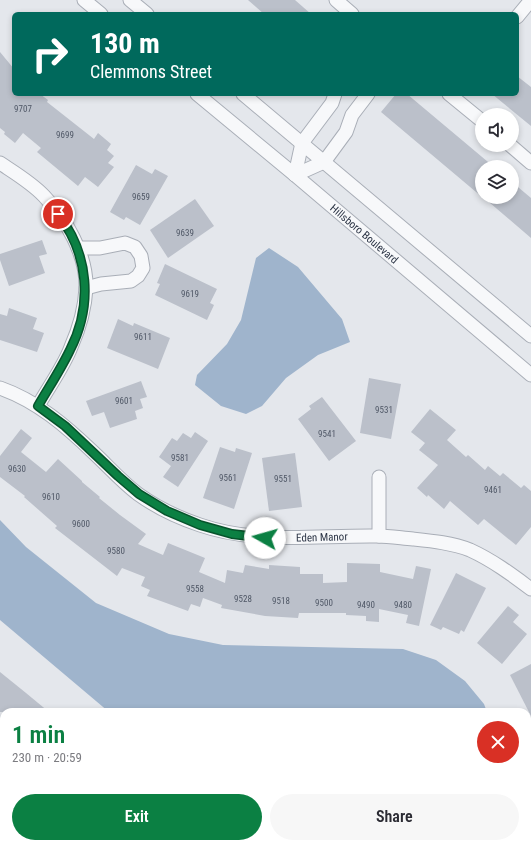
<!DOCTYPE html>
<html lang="en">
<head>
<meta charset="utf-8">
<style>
  :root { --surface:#fff; --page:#f7f7f7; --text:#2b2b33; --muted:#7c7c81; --accent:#0b8043 }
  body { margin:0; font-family:"Roboto Condensed",sans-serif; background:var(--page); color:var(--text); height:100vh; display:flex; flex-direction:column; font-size:15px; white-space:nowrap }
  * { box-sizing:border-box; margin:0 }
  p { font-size:13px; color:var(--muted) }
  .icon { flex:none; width:22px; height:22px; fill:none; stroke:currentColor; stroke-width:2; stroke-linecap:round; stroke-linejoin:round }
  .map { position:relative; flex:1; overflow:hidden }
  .panel { position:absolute; left:0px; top:708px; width:531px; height:140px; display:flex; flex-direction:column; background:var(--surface); border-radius:12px 12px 0 0; box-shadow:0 2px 6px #0003 }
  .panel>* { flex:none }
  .guide { position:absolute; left:12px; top:12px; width:507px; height:84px; border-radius:6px; box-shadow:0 2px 6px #0003; background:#00695c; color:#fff; overflow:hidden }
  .controls { position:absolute; left:475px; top:108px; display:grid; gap:8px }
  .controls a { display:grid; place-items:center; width:44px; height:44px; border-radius:50%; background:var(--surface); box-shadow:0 2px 6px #0003; font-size:20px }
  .pin { position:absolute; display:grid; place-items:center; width:34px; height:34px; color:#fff; margin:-17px; border:2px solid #fff; border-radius:50%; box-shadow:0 1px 4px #0007 }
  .me { position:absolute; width:44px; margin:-22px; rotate:277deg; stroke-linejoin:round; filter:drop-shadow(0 0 3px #0008) }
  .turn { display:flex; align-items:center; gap:14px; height:84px; padding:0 12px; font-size:18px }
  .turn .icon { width:52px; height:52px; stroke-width:2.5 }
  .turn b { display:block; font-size:28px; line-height:34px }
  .round { display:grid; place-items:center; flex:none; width:42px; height:42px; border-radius:21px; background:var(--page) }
  .summary { display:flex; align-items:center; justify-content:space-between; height:68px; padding:0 12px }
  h1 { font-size:24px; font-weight:600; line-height:30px; color:var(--accent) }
  .button { display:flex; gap:8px; margin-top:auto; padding:8px 12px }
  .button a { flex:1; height:46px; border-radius:24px; background:var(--accent); color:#fff; font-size:16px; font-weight:600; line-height:46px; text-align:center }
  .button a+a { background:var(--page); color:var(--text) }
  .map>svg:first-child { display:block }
</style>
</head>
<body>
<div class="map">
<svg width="531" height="848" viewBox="0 0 531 848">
  <rect width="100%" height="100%" fill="#e4e7ec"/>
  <!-- water -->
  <g fill="#9fb4cc">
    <polygon points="269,248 298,267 342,319 350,342 318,355 286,378 262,406 246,414 221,406 195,385 197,375 227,344 241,320 256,258"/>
    <polygon points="0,520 26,547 96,603 169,634 223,645 403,649 436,660 465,681 484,704 487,712 109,712 0,620"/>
    <polygon points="241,844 454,844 451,848 238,848"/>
  </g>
  <!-- building -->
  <g fill="#bbc0ca">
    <polygon points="248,0 295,0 311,14 264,14"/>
    <polygon points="0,52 14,69 14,94 40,94 48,100 47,102 94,139 98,133 111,144 107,150 114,156 108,163 114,167 98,187 85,177 78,186 37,152 41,148 23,133 15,143 4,134 5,132 0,128"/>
    <polygon points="517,76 531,87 531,126 492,94 517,94"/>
    <polygon points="396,94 407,94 494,167 482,167 482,197 381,112"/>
    <polygon points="136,165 152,174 155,169 168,176 140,225 126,217 124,220 110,212"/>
    <polygon points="512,182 531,198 531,238 483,197 512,197"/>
    <polygon points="195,199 214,226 168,258 150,230"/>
    <polygon points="42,240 47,254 39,256 45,273 9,286 0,260 0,254"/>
    <polygon points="165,264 217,289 210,303 214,305 207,320 155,295 160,284 157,283"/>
    <polygon points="9,308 37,318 33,329 44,333 37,352 0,340 0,314 7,316"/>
    <polygon points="118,319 133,326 134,323 170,338 158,369 107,348"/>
    <polygon points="369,378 401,384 391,439 360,433"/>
    <polygon points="141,381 147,397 140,399 143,408 135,411 137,419 110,428 104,412 92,416 86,401"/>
    <polygon points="322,397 356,441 329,461 298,419 311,409 309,406"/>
    <polygon points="430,409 456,430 447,440 466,457 468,455 485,470 488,466 500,476 503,473 521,488 524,485 531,491 531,527 516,545 484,519 478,525 450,501 444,509 428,495 427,497 417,488 438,465 419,450 425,443 411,432"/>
    <polygon points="21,429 32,438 21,452 46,472 58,459 82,481 82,482 100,497 99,498 120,515 146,534 138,544 163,555 168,543 205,558 199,572 225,583 227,570 243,573 245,565 269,569 269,565 300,567 300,574 323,574 323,583 347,582 347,563 380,564 380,572 413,579 416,566 431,569 419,626 406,623 408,615 379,609 379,622 366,621 366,616 346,615 346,613 299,613 298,618 265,616 221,608 222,605 203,598 200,607 191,604 188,611 147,596 150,590 141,586 145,577 122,568 117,576 55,528 57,526 24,497 25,496 0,477 0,456"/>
    <polygon points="195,432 208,441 178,487 163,477 171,466 159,457 172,438 177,441 183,433 191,438"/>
    <polygon points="220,447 235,452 236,448 252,453 234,509 203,498"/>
    <polygon points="295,453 302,507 269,511 262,458"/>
    <polygon points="456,573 486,588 464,632 461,630 459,634 443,627 441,630 430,625"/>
    <polygon points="508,606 519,615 513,622 527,634 502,664 477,643"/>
    <polygon points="531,664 531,716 510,675"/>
    <polygon points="0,672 26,693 49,712 0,712"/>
  </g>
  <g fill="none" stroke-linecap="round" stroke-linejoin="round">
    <!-- minor casing -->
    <g stroke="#a9aeb7" stroke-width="15">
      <g id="minor">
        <polyline points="84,0 101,14"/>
        <polyline points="130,0 147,14"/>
        <polyline points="336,0 352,14"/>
        <polyline points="517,17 531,0"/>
        <path id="s1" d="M197 94 295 175 531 375"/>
        <polyline points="243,94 531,336"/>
        <polyline points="449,94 482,121"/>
        <polyline points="510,145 531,163"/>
        <path d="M0 163C15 173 32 183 44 196 66 219 87 255 86 288 85 308 79 329 71 347 64 366 48 388 38 406"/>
        <polyline points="295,175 324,162 346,132 352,115 368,94"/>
        <polyline points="295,175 302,143 332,103 335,94"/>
        <polyline points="78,248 100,248 125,243 135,247 141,256 143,268 138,276 131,281 101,284 86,288"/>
        <path id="s2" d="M0 388C37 401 66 426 94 453 109 467 122 482 138 494 156 507 179 518 200 525 258 545 318 535 377 536 389 536 401 538 413 539 432 541 452 543 470 550 492 560 511 574 531 589"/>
        <polyline points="379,536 379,477"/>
        <polyline points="0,781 4,784"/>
        <polyline points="80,844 85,848"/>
      </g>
    </g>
    <!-- minor -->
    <use href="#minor" stroke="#f7f8fa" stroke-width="13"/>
  </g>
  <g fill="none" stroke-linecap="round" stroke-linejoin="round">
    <!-- route casing -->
    <g stroke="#07532c" stroke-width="10">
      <path id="route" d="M58 214C89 254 93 305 70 350 61 369 49 387 38 406L65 426 118 476 139 494 167 511 200 525 232 534 265 538"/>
    </g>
    <!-- route -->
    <use href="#route" stroke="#0b8043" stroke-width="7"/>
  </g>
  <g text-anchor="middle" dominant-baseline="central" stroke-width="3" stroke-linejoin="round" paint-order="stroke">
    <!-- number labels -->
    <g font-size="9" fill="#4f5766">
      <text x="23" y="109">9707</text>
      <text x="65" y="135">9699</text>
      <text x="141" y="197">9659</text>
      <text x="185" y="233">9639</text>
      <text x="190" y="294">9619</text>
      <text x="143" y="337">9611</text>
      <text x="124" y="401">9601</text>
      <text x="384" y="410">9531</text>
      <text x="327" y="434">9541</text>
      <text x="180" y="458">9581</text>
      <text x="17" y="469">9630</text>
      <text x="228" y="478">9561</text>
      <text x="283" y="479">9551</text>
      <text x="493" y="490">9461</text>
      <text x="51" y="497">9610</text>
      <text x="81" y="524">9600</text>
      <text x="116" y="551">9580</text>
      <text x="195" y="589">9558</text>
      <text x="243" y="599">9528</text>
      <text x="281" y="601">9518</text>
      <text x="324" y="603">9500</text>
      <text x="366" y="605">9490</text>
      <text x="403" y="605">9480</text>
    </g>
    <!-- street labels -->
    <g font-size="11" fill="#2b3445" stroke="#f4f6f9">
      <text stroke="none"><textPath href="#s1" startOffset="218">Hillsboro Boulevard</textPath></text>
      <text stroke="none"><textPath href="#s2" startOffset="368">Eden Manor</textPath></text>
    </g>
  </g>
</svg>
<div class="controls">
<a><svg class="icon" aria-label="sound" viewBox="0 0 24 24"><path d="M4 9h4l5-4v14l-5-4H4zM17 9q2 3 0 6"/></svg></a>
<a><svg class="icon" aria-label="layers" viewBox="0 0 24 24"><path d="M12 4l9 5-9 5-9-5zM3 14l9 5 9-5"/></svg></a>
</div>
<div class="pin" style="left:58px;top:214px;background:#d93025"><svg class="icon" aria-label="arrive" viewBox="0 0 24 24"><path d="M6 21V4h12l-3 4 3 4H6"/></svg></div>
<svg class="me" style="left:265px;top:538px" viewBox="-20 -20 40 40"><circle r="19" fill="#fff"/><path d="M0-13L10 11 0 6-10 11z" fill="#0b8043"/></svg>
<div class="guide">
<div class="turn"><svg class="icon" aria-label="right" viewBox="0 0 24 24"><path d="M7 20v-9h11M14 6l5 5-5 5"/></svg><div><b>130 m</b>Clemmons Street</div></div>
</div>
<section class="panel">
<div class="summary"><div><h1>1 min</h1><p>230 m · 20:59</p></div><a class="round" style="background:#d93025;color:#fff"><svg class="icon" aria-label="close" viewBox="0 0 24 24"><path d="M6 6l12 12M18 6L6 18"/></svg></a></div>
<div class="button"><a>Exit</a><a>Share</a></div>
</section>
</div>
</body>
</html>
